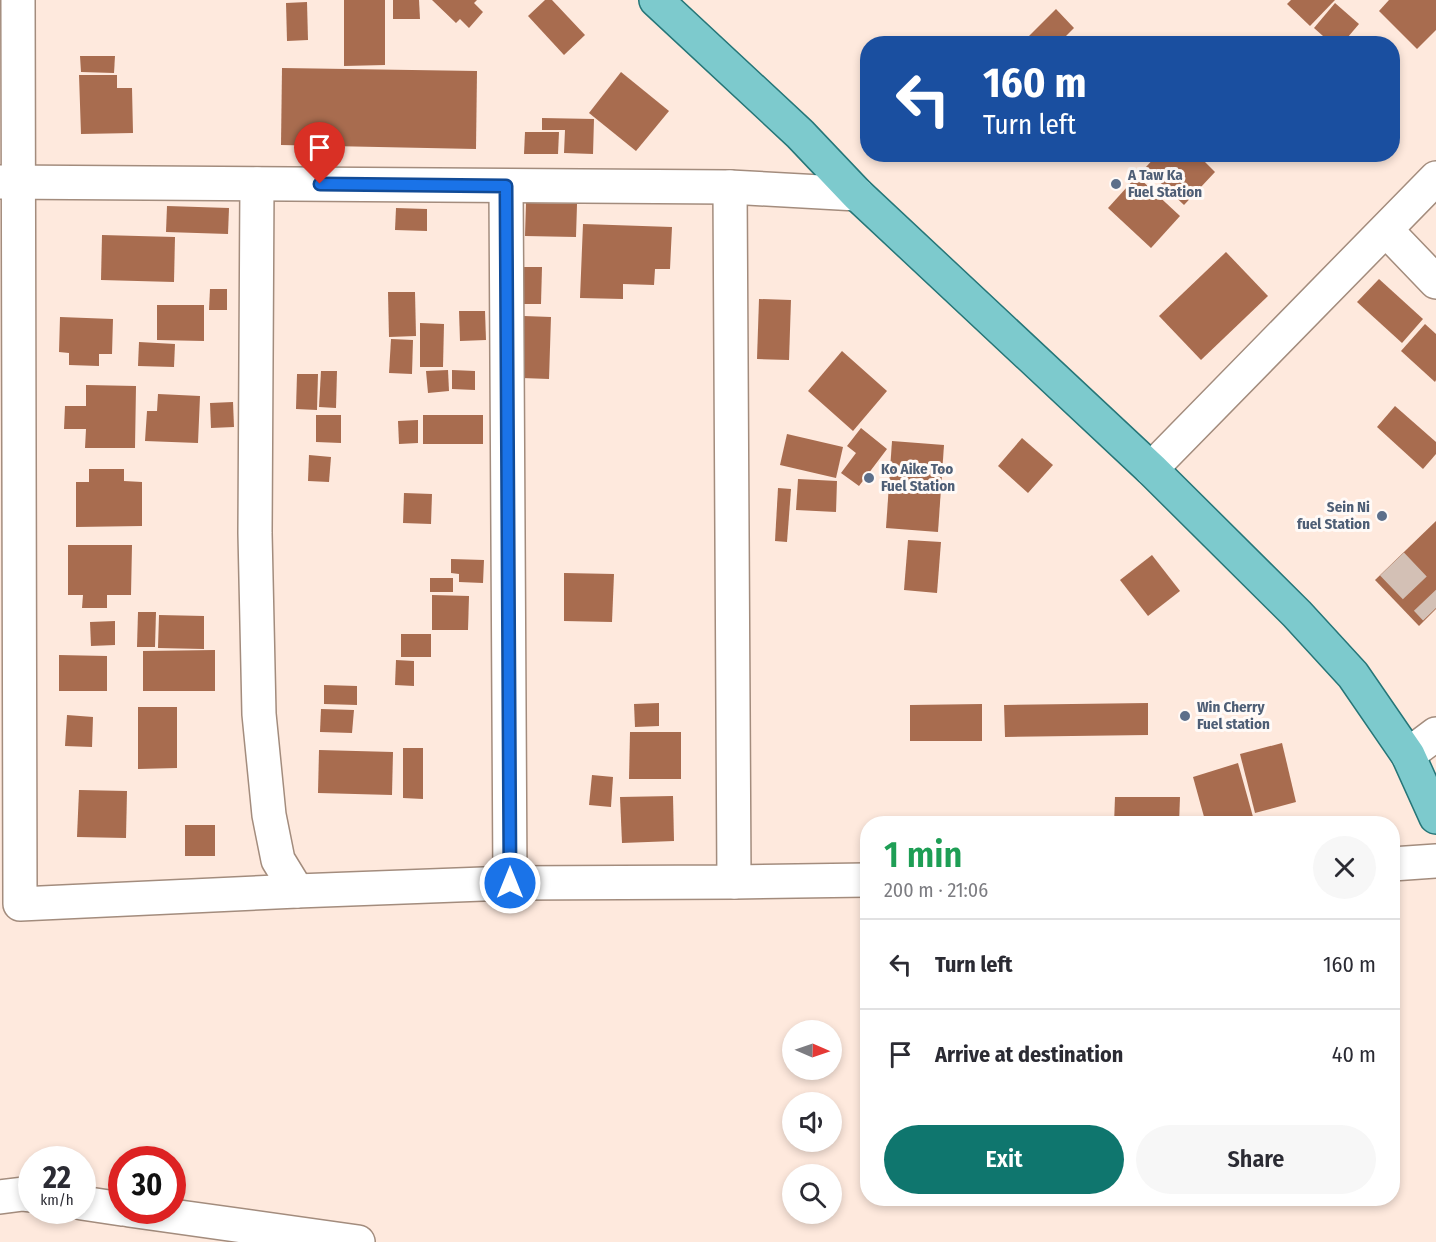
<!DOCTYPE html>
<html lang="en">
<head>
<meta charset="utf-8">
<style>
  :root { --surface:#fff; --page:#f7f7f7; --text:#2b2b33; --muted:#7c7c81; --line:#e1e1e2; --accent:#0f766e }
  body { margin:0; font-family:"Fira Sans Condensed",sans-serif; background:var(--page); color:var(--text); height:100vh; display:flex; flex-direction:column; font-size:22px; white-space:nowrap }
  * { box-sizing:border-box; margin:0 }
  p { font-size:20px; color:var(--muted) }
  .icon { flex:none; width:33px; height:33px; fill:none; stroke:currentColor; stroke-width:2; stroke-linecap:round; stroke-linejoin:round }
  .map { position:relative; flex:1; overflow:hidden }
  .sheet { position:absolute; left:860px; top:816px; width:540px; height:390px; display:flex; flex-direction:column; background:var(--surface); border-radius:24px; box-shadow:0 3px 9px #0003 }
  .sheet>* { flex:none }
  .top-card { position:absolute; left:860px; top:36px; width:540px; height:126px; border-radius:24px; box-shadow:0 3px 9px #0003; background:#1a4fa0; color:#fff; overflow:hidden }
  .needle { width:39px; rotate:92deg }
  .buttons { position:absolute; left:782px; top:1020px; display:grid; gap:12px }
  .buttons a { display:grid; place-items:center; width:60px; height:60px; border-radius:50%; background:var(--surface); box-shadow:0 3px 9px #0003; font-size:30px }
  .speed { position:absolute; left:18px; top:1146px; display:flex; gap:12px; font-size:30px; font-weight:700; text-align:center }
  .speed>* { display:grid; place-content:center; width:78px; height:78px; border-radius:50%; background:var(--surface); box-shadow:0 3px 9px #0003; line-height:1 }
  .speed small { font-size:15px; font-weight:400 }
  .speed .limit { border:9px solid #d22; background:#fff; color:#111 }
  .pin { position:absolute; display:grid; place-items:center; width:51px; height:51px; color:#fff; margin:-62px -26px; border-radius:50% 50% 50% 0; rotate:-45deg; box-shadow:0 0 6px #0007 }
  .pin .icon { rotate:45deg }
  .me { position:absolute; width:66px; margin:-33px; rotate:0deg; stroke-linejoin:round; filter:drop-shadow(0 0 4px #0008) }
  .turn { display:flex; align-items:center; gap:21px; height:126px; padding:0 24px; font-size:27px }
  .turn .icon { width:78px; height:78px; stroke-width:2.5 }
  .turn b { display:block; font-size:42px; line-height:51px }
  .round { display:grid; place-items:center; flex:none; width:63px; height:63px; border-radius:32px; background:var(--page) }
  .summary { display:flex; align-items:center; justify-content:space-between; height:102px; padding:0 24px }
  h1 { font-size:36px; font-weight:600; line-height:45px; color:#1e9e55 }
  .primary-button { display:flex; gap:12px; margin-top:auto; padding:12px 24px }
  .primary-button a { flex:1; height:69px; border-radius:36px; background:var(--accent); color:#fff; font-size:24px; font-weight:600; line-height:69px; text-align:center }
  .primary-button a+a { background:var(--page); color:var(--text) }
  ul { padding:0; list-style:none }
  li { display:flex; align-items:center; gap:18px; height:90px; padding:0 24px; border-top:2px solid var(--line) }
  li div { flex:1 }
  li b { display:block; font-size:22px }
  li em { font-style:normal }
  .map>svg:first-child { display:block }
</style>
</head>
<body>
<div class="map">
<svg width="1436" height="1242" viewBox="0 0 1436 1242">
  <rect width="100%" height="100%" fill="#fee9dd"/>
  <!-- building -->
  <g fill="#a86c4f">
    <polygon points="344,0 385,0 385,65 344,66"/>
    <polygon points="393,0 419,0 420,19 393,19"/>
    <polygon points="432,0 477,0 474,3 483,12 469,28 460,19 456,23"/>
    <polygon points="545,0 552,0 585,35 564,55 528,16"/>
    <polygon points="1291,0 1335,0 1310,26 1287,4"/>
    <polygon points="1389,0 1436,0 1436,30 1417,49 1379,11"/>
    <polygon points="307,2 308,40 287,41 286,3"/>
    <polygon points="1335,3 1359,24 1342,44 1332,44 1314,28"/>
    <polygon points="1056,9 1074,28 1058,44 1021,44"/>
    <polygon points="80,56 115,56 114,73 81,72"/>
    <polygon points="282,68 477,71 476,149 281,145"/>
    <polygon points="621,72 669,111 636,151 589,113"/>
    <polygon points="79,75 117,75 117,88 132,88 133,133 81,134"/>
    <polygon points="542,118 594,119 593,154 564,153 565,130 542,130"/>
    <polygon points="525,132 559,132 558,154 524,154"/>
    <polygon points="1158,154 1197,154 1215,172 1184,205 1145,168"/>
    <polygon points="1137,176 1180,216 1151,248 1108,208"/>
    <polygon points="526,203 577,204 576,237 525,236"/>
    <polygon points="167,206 229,208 228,234 166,232"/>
    <polygon points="396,208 427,209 427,231 395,230"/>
    <polygon points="583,224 672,227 670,269 655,269 654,285 623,284 623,299 580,298"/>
    <polygon points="102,235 175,237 174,282 101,280"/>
    <polygon points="1226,252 1268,296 1201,360 1159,316"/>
    <polygon points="519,267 542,267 541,304 518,304"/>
    <polygon points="1379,279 1423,319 1402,343 1357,302"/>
    <polygon points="210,289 227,289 227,310 209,310"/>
    <polygon points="388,292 415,292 416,336 389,337"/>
    <polygon points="759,299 791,300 789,360 757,359"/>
    <polygon points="157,305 204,305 204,341 157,340"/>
    <polygon points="459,311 485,311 486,340 460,341"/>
    <polygon points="524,316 551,317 549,379 522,378"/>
    <polygon points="60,317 113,319 112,354 99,354 99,366 69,365 69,353 59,352"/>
    <polygon points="420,323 444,324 443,367 420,367"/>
    <polygon points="1425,324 1436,334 1436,380 1435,382 1401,351"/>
    <polygon points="391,339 413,340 412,374 389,373"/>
    <polygon points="139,342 175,344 174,367 138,366"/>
    <polygon points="842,351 887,391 853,431 808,391"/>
    <polygon points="448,370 449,391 428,393 426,371"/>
    <polygon points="452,370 475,371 475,390 452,389"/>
    <polygon points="321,371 337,371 336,408 319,407"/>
    <polygon points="297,374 318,374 317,410 296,409"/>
    <polygon points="86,385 136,386 135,448 85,448 86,429 64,429 65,406 86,406"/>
    <polygon points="158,394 200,396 198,443 145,441 147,411 157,411"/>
    <polygon points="233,402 234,427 211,428 210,403"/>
    <polygon points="1395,406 1436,442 1436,454 1423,469 1377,427"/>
    <polygon points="316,415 341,415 341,443 316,442"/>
    <rect x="423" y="415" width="60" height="29"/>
    <polygon points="418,420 418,443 399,444 398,421"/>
    <polygon points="861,428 887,449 859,486 841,473 856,453 847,446"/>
    <polygon points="787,434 843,447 836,478 780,465"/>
    <polygon points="1022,438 1053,465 1028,493 998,466"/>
    <polygon points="892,441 944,445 938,532 886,528"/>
    <polygon points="309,455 331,457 329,482 308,481"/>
    <polygon points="89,469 124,469 124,481 142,482 142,526 76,527 76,482 89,482"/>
    <polygon points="798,479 837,481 836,512 796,510"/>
    <polygon points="778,488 791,489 787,542 775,541"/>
    <polygon points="404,493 432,494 431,524 403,523"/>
    <polygon points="1436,521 1436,609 1419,626 1375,580"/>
    <polygon points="908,540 941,542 937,593 904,590"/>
    <polygon points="68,545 132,545 131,595 107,595 107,608 82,608 83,595 68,595"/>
    <polygon points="1152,555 1180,591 1148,616 1120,580"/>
    <polygon points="451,559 484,560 483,583 459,582 459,574 451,573"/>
    <polygon points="564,573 614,574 612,622 564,621"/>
    <rect x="430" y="578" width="23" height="14"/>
    <polygon points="432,595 469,596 468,630 432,630"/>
    <polygon points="138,612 156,612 155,647 137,647"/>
    <polygon points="159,615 204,616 204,649 158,648"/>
    <polygon points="115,621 115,645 91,646 90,622"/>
    <rect x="401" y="634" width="30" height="23"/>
    <polygon points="215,650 215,691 143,691 143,651"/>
    <polygon points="59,655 107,656 107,691 59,691"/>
    <polygon points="396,660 414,661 414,686 395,685"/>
    <polygon points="324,685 357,686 357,705 324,704"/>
    <polygon points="659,703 659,726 635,727 634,704"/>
    <polygon points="1148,703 1148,735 1005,737 1004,705"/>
    <polygon points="982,704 982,741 910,741 910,705"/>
    <polygon points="138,707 177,707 177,768 138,769"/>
    <polygon points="321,709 354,710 352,733 320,732"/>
    <polygon points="67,715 93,717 92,747 65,746"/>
    <polygon points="630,732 681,732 681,779 629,779"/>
    <polygon points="1282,743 1296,802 1255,813 1240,754"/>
    <polygon points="403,748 423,748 423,799 403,798"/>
    <polygon points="319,750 393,752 392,795 318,793"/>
    <polygon points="1238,763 1255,824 1206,824 1193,777"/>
    <polygon points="592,775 613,777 611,807 589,805"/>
    <polygon points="79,790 127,791 126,838 77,837"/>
    <polygon points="673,796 674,841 622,843 620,797"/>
    <polygon points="1115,797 1180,797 1179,824 1114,824"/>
    <polygon points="1074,817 1111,818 1111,824 1074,824"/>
    <rect x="185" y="825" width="30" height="31"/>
  </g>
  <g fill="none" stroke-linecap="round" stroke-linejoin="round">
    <!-- minor-tunnel -->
    <polyline stroke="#d3c0b5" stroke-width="33" stroke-dasharray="33 16" stroke-linecap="butt" points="1392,564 1435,609"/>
    <!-- minor casing -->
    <g stroke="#a38c7d" stroke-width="36">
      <g id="minor">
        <polyline points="18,0 20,904 297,891 510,883 506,186"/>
        <polyline points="0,182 730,187 857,194"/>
        <polyline points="257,184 255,533 259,714 269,815 278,860 297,891"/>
        <polyline points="1386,230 1436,282"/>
        <polyline points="1151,469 1436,178"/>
        <polyline points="1408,755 1436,734"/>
        <polyline points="1392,864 1436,861"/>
        <polyline points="734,882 867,880"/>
        <polyline points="510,883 734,882 730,187"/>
        <polyline points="0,1197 23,1194 32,1195"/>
        <polyline points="82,1203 122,1209"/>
        <polyline points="129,1210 358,1242"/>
      </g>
    </g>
    <!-- major casing -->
    <g stroke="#267678" stroke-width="36">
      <polyline id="major" points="656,0 800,134 857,194 1151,469 1297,614 1353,675 1408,755 1436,817"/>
    </g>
    <!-- minor -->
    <use href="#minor" stroke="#fff" stroke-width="33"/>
    <!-- major -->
    <use href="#major" stroke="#7dcacd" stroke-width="33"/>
  </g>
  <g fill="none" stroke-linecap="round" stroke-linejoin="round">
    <!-- route casing -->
    <g stroke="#114b97" stroke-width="15">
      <polyline id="route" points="320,184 506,186 510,883"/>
    </g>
    <!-- route -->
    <use href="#route" stroke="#1a73e8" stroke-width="10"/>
  </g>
  <!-- markers -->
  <g fill="#5c6f8a" stroke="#fffaf7" stroke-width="2">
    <circle cx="1116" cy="184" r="6"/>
    <circle cx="869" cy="478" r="6"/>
    <circle cx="1382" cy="516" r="6"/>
    <circle cx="1185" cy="716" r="6"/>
  </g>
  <g text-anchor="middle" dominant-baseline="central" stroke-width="6" stroke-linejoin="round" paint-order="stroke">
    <!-- service labels -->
    <g font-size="15" font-weight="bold" fill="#4e5e75" stroke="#fffaf7" text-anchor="start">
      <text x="1128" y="175">A Taw Ka<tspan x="1128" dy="17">Fuel Station</tspan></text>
      <text x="881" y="469">Ko Aike Too<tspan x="881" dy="17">Fuel Station</tspan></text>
      <text x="1370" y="507" text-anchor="end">Sein Ni<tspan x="1370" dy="17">fuel Station</tspan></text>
      <text x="1197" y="707">Win Cherry<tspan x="1197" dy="17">Fuel station</tspan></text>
    </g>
  </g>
</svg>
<div class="buttons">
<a><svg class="needle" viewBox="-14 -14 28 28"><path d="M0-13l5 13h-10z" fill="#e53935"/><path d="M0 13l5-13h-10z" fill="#7c7c81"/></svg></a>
<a><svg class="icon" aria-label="sound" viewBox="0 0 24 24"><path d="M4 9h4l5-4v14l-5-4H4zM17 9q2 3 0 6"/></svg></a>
<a><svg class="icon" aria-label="search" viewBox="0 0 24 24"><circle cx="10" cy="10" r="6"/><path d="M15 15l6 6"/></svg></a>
</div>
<div class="speed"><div>22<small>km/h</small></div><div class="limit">30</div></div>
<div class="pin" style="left:320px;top:184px;background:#d93025"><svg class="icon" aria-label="arrive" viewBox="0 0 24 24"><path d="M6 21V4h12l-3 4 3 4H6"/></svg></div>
<svg class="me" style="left:510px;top:883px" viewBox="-20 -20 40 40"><circle r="17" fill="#1a73e8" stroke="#fff" stroke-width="3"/><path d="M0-11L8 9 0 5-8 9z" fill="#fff"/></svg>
<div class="top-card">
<div class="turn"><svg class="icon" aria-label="left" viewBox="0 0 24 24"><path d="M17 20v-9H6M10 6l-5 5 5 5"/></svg><div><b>160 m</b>Turn left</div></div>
</div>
<section class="sheet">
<div class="summary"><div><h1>1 min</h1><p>200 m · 21:06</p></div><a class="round"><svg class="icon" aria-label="close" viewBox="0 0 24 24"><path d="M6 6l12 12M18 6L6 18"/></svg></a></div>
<ul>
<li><svg class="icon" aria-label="left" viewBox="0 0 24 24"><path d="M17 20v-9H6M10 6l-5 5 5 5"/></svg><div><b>Turn left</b></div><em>160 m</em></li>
<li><svg class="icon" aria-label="arrive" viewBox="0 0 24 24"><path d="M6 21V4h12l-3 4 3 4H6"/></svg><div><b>Arrive at destination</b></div><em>40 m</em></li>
</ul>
<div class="primary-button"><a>Exit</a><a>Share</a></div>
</section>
</div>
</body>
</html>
